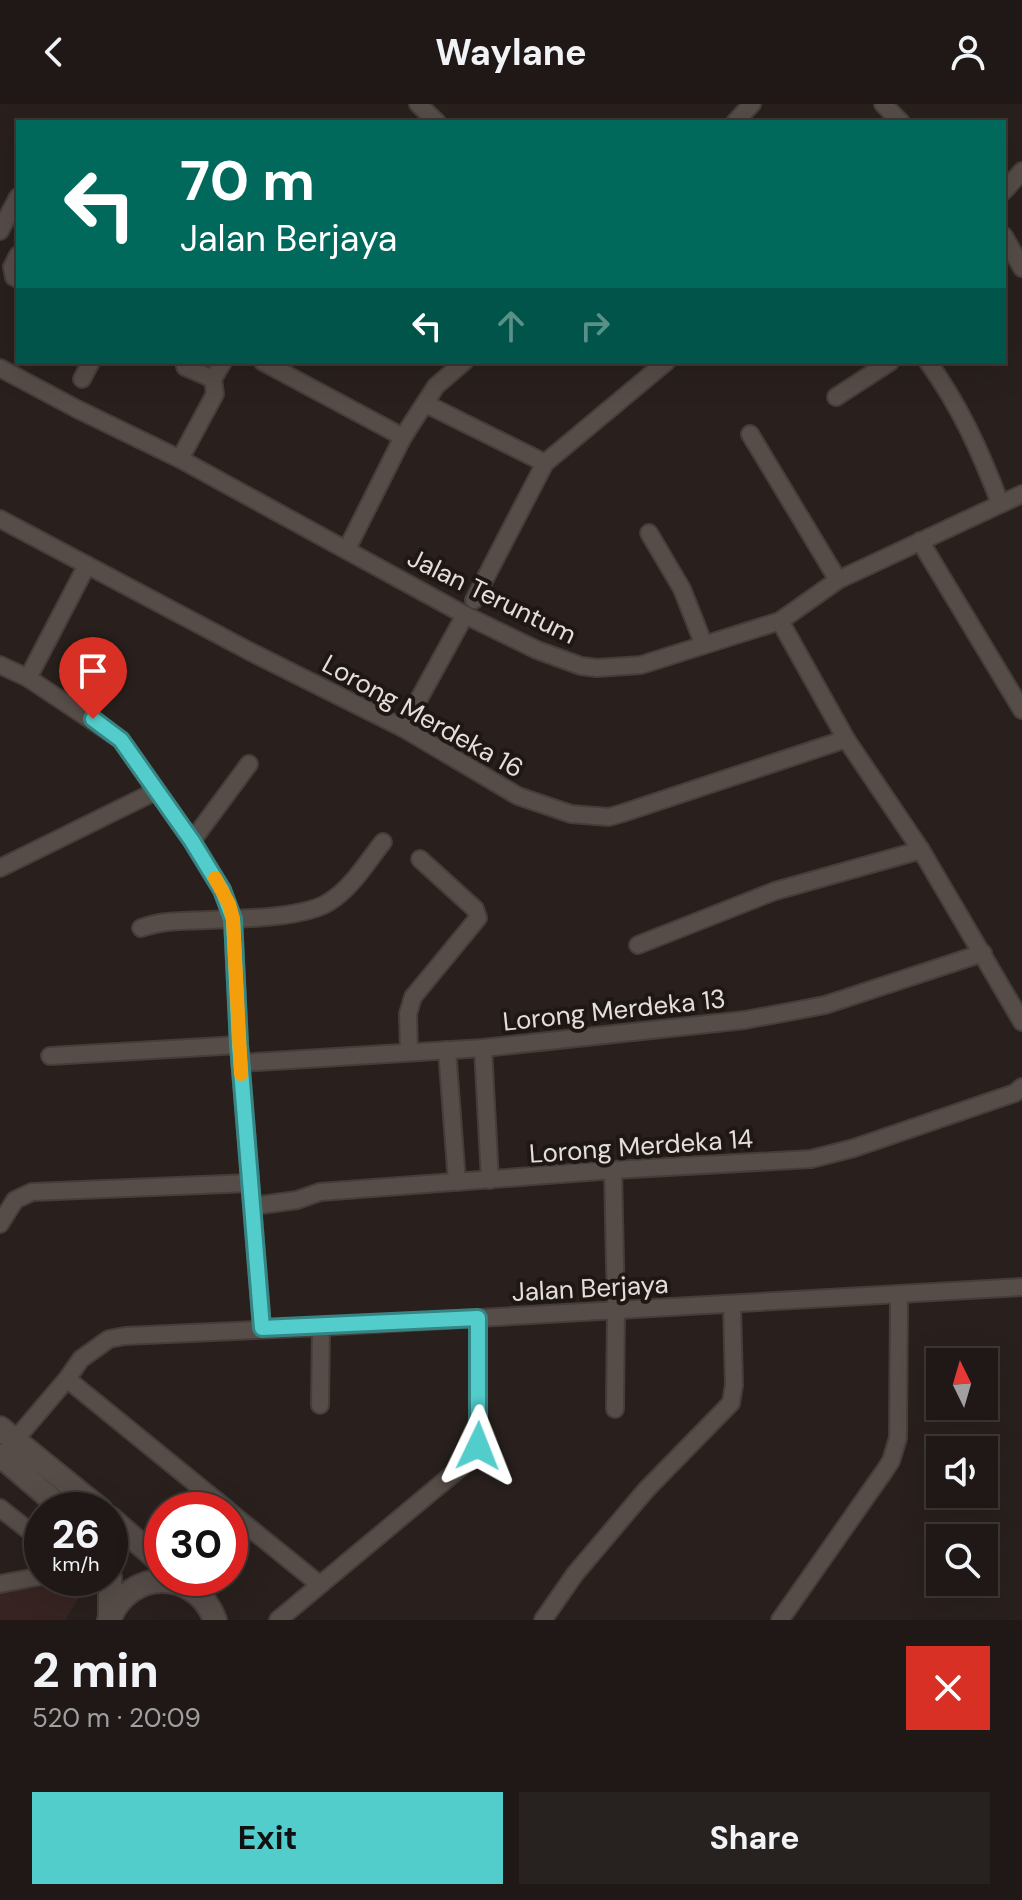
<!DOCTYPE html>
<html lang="en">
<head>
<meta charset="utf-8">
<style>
  :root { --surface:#1f1816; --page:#27211f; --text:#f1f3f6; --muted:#a1a0a1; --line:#3c3735; --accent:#53cdcb }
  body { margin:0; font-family:"DM Sans",sans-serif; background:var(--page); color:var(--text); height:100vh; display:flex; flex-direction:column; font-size:30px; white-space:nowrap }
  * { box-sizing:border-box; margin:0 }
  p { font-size:26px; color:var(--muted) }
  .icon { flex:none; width:44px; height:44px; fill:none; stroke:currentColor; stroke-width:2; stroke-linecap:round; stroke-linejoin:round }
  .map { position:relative; height:1516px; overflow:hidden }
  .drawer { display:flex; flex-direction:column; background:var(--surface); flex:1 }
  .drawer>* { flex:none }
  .top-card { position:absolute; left:16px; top:16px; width:990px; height:244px; border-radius:0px; box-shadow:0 8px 32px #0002,0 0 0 2px var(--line); background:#00695c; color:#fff; overflow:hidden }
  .needle { width:52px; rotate:355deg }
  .buttons { position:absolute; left:926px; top:1244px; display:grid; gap:16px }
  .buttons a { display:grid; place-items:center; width:72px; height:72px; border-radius:0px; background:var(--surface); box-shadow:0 8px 32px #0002,0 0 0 2px var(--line); font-size:40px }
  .speed { position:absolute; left:24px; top:1388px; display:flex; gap:16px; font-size:40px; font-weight:700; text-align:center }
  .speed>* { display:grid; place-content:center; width:104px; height:104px; border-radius:50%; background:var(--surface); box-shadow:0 8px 32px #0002,0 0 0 2px var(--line); line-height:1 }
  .speed small { font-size:20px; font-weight:400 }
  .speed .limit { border:12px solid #d22; background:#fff; color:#111 }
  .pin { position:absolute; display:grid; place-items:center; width:68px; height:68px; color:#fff; margin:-82px -34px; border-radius:50% 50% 50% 0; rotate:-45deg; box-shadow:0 0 8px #0007 }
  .pin .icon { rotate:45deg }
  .me { position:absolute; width:88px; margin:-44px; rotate:2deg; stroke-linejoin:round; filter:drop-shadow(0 0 6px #0008) }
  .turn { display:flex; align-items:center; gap:28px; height:168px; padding:0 32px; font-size:36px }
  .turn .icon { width:104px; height:104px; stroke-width:2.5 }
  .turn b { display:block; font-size:56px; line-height:68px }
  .lanes { display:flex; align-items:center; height:76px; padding:0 32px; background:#0003; justify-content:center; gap:40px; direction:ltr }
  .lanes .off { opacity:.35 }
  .round { display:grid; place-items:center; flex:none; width:84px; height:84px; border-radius:0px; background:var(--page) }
  .overview { display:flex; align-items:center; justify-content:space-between; height:136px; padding:0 32px }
  h1 { font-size:48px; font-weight:700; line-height:60px }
  .button { display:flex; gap:16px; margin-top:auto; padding:16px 32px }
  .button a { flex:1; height:92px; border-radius:0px; background:var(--accent); color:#111; font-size:32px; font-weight:700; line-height:92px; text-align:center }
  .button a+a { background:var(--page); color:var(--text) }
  header { display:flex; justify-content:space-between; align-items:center; height:104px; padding:0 32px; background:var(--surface); font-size:36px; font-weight:700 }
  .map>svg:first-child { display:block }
</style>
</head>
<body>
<header><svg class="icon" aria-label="back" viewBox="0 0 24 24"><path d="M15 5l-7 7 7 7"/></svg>Waylane<svg class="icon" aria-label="person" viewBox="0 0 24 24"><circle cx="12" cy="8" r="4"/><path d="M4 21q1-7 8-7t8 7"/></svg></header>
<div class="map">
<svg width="1022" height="1516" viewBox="0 0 1022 1516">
  <rect width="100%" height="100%" fill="#29201d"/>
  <!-- medical -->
  <polygon fill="#372422" points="91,1475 65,1516 0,1516 0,1489"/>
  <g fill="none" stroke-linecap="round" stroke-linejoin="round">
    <!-- minor casing -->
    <g stroke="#443d3a" stroke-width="20">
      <g id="minor">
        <polyline points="418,0 437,18"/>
        <polyline points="883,0 901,18"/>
        <polyline points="735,18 752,0"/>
        <polyline points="1004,87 1022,67"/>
        <polyline points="0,127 18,93"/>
        <polyline points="1004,132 1022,164"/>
        <polyline points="18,151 12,163 14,173 18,175"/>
        <polyline points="187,258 185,263 213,275"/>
        <polyline points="263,258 403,333"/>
        <path d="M928 258C960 302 981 349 1000 399"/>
        <polyline points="0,264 77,305 180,355 465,511 537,546 581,562 597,564 641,561 780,517 838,476 1022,390"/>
        <polyline points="82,275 91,258"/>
        <polyline points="836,293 890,258"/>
        <polyline points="426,300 545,359"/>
        <polyline points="750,330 838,476"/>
        <polyline points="180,355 215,290 213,275 223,258"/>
        <polyline points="0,415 249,547 403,624 518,692 571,710 609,713 623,709 846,635"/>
        <polyline points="649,429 682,485 704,541"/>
        <polyline points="920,437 1022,606"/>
        <polyline points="347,445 403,333 436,282 464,258"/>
        <polyline points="474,496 545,359 666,258"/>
        <polyline points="780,517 846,635 921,746 1022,918"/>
        <polyline points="0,561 28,574 121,636 192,737 222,786 233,815 239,941 262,1224"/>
        <polyline points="28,574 87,461"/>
        <polyline points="403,624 465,511"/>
        <polyline points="192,737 249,660"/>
        <polyline points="0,764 156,687"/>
        <path d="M141 824C162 816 185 817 208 816 238 815 305 814 329 798 352 784 367 758 383 738"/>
        <polyline points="638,841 775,787 921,746"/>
        <polyline points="483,944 490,1076"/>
        <polyline points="447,946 457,1078"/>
        <polyline points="409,947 408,910 413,893 478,814 475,805 420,755"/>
        <polyline points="50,952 239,941"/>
        <polyline points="240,959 483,944 745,916 825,901 983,849"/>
        <polyline points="613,1066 616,1205 615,1305"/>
        <polyline points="253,1102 297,1096 320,1088 613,1066 811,1055 854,1044 1015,989 1022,983"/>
        <polyline points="0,1120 15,1096 32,1088 250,1079"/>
        <polyline points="67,1275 228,1406"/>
        <polyline points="320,1301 321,1223"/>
        <polyline points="15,1336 67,1275 81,1255 109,1235 125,1232 321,1223 1022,1183"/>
        <polyline points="0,1404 42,1437"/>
        <polyline points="230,1408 319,1480"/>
        <polyline points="0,1480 42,1472"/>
        <polyline points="278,1516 472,1354 478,1332 478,1214"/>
        <polyline points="543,1516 575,1470 646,1386 731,1299 734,1281 732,1201"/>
        <polyline points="780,1516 883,1369 891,1357 898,1334 899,1190"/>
      </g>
    </g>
    <!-- secondary casing -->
    <g stroke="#443d3a" stroke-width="26">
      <g id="secondary">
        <polyline points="0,1324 101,1406"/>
        <polyline points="0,1351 64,1406"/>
        <polyline points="110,1414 162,1459"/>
        <polyline points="110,1474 110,1511"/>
        <path d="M109 1516C129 1464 196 1464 215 1516"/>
      </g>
    </g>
    <!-- minor -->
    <use href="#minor" stroke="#564c48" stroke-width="16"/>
    <!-- secondary -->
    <use href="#secondary" stroke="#564c48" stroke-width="22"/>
  </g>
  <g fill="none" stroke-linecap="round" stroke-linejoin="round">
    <!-- route casing -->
    <g stroke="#368584" stroke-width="20">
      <polyline id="route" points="93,615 121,636 192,737 222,786 233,815 239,941 262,1224 478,1214 478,1342"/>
    </g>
    <!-- route -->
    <use href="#route" stroke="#53cdcb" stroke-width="14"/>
    <!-- slow -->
    <polyline stroke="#f59e0b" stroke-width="14" points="215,774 229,800 233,815 241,970"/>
  </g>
  <g text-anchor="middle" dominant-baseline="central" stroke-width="8" stroke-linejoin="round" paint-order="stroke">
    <!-- street labels -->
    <g font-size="26" fill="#e4dedb" stroke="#1f1713">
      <text transform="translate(492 492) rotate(26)">Jalan Teruntum</text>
      <text transform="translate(423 612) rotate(29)">Lorong Merdeka 16</text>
      <text transform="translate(614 906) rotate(-6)">Lorong Merdeka 13</text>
      <text transform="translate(641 1042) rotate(-4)">Lorong Merdeka 14</text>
      <text transform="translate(590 1184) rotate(-3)">Jalan Berjaya</text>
    </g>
  </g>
</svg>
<div class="buttons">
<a><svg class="needle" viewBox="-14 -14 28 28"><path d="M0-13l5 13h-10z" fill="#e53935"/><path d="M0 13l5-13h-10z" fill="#a1a0a1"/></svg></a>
<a><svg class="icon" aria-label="sound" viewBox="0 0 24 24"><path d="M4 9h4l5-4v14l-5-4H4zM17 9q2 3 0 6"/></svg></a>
<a><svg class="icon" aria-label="search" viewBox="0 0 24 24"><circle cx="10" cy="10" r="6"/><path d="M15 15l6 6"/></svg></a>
</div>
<div class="speed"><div>26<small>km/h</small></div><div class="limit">30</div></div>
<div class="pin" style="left:93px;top:615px;background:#d93025"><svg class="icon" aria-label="arrive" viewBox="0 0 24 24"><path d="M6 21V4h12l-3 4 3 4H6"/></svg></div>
<svg class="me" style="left:478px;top:1342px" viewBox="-20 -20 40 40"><path d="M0-17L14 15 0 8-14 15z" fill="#53cdcb" stroke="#fff" stroke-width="4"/></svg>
<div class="top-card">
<div class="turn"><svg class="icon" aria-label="left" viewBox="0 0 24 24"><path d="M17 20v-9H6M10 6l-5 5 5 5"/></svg><div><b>70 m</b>Jalan Berjaya</div></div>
<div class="lanes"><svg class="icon" aria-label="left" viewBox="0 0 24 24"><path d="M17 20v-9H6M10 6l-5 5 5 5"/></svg><svg class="icon off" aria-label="ahead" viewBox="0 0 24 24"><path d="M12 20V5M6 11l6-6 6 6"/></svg><svg class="icon off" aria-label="right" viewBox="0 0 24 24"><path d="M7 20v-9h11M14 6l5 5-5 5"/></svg></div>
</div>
</div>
<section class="drawer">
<div class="overview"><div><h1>2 min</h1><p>520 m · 20:09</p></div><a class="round" style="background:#d93025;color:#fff"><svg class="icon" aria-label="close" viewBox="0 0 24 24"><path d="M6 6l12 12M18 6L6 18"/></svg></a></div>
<div class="button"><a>Exit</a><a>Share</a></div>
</section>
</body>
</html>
